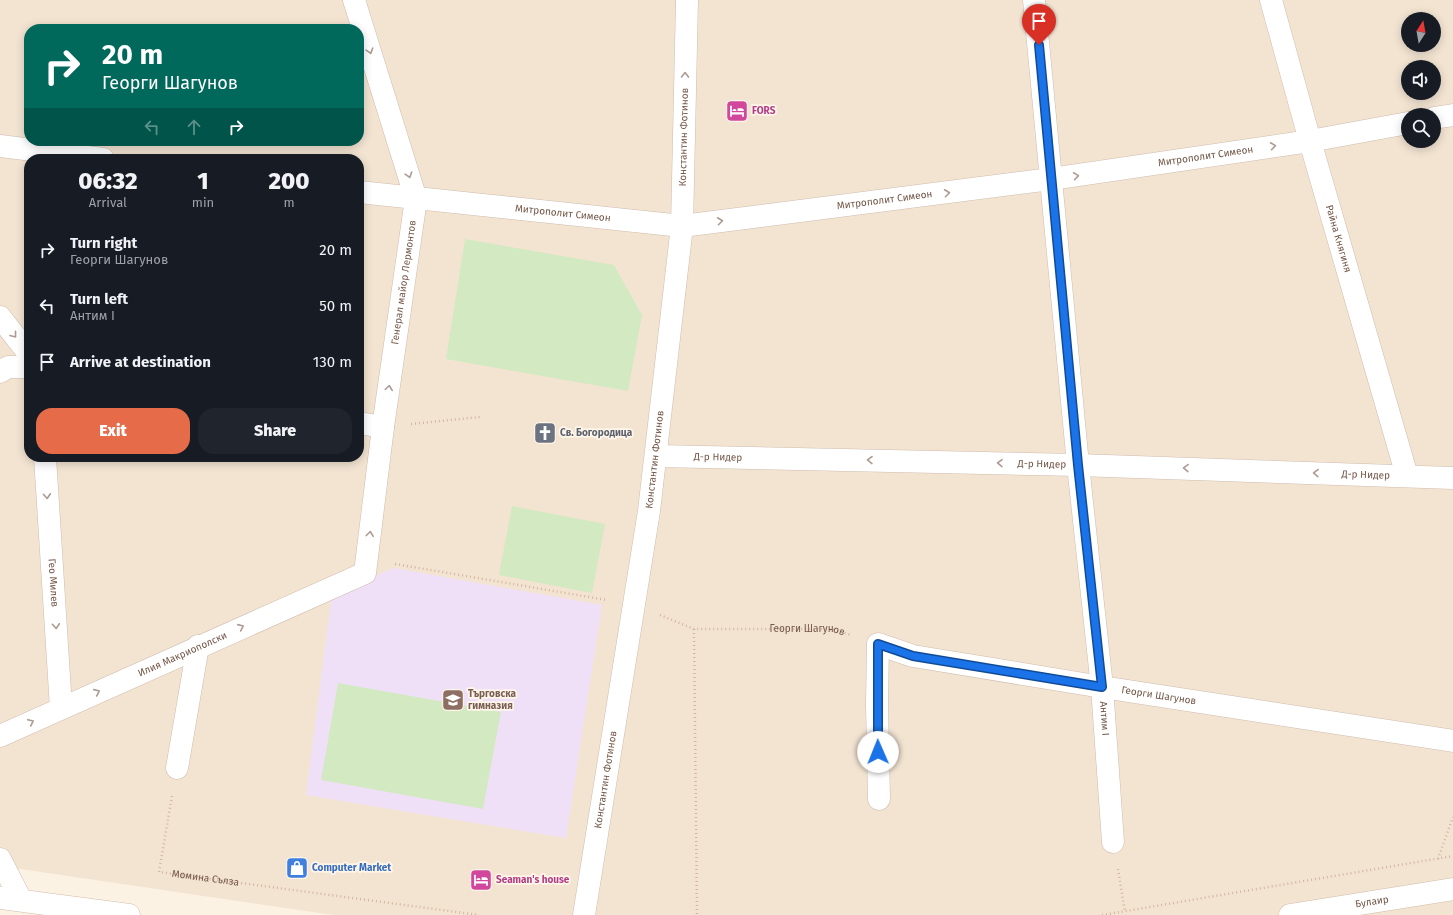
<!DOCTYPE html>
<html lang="en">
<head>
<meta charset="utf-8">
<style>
  :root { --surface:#171b24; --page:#20242c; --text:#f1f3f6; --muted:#9ea1a6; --accent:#e56b49 }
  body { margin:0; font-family:"Fira Sans",sans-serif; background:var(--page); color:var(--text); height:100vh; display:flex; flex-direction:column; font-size:15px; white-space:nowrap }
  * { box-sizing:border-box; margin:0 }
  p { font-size:13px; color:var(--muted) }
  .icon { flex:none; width:22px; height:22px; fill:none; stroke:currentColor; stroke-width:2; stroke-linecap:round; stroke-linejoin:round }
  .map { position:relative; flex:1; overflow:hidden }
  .panel { position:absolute; left:24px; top:154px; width:340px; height:308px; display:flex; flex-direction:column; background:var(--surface); border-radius:16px; box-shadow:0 2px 10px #0003 }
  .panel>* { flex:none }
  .banner { position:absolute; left:24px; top:24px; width:340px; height:122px; border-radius:16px; box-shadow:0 2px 10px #0003; background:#00695c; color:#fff; overflow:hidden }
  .needle { width:26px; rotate:11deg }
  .buttons { position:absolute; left:1401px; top:12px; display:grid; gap:8px }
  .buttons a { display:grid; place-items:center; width:40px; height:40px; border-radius:50%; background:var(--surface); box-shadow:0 2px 10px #0003; font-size:20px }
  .pin { position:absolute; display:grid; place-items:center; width:34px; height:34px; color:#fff; margin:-41px -17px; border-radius:50% 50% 50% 0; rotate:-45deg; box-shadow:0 0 4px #0007 }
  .pin .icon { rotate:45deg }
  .me { position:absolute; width:44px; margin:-22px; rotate:359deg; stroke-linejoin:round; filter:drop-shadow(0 0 3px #0008) }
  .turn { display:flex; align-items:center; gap:14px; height:84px; padding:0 12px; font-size:18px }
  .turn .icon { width:52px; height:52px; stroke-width:2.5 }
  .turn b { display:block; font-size:28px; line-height:34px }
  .lanes { display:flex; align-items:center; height:38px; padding:0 12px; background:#0003; justify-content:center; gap:20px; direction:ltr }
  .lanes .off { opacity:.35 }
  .eta { display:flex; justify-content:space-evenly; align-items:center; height:68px; text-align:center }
  .eta b { font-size:24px; font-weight:800; line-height:28px }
  .primary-button { display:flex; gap:8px; margin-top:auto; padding:8px 12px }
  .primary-button a { flex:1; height:46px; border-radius:16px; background:var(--accent); color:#fff; font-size:16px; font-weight:800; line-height:46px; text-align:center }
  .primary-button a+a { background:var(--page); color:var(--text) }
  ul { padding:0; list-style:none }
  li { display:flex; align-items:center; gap:12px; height:56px; padding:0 12px }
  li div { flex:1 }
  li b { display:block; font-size:15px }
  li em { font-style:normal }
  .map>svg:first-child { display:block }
</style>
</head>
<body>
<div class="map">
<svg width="1453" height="915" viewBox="0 0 1453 915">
  <rect width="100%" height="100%" fill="#fcf2e3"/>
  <!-- residential -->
  <path fill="#f3e4d2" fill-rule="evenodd" d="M0 0H1453V915H333L0 866ZM1408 19H1434V45H1408ZM29 29H359V141H29ZM1408 67H1434V93H1408ZM1408 115H1434V141H1408ZM29 159H359V457H29Z"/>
  <!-- education -->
  <polygon fill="#efe0f8" points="394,568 602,605 566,838 306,795 332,594"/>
  <!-- park -->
  <g fill="#d2e9c2">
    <polygon points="465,239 614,265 642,315 628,391 446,359"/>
    <polygon points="512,506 605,524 592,593 499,575"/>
    <polygon points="338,683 501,712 483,809 321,780"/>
  </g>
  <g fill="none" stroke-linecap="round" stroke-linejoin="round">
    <!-- street casing -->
    <g stroke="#cfbcad" stroke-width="23">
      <g id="street">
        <path id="s3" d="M1034 0 1078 465 1102 687 1113 842"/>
        <path id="s4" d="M1271 0 1310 141 1407 476"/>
        <polyline points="1434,118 1453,115"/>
        <polyline points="0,146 103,159"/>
        <path id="s5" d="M359 192 682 226 1051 179 1310 141 1408 123"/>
        <polyline points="0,317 29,354"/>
        <polyline points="0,372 8,367 29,367"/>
        <polyline points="359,423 383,427"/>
        <path id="s6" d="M656 456 1078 465 1453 478"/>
        <path id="s7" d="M45 457 61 708"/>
        <path id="s8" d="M0 736 365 573 383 427 416 199 354 0"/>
        <polyline points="177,768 198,646"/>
        <path id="s9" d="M879 799 877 704 878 644 913 656 1102 687 1453 741"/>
        <polyline points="0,859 21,900"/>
        <path id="s10" d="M584 915 649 511 682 226 687 0"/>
      </g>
    </g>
    <!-- secondary casing -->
    <g stroke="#d2bcaa" stroke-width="23">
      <g id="secondary">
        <polyline points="0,898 129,915"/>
        <path id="s11" d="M1290 915 1453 889"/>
      </g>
    </g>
    <!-- path -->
    <g stroke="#d6b49f" stroke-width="2.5" stroke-dasharray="1 3" stroke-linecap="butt">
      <polyline points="411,424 480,417"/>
      <polyline points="395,564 607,600"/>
      <path id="s1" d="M660 615 694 629H833L851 635"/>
      <polyline points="694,629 697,915"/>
      <path id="s2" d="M172 796 159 872 479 915"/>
      <polyline points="1438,859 1453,817"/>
      <polyline points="1118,869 1125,912"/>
      <polyline points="1102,915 1453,856"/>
    </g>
    <!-- street -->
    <use href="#street" stroke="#fff" stroke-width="22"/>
    <!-- secondary -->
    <use href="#secondary" stroke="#fff" stroke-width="22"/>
  </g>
  <!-- one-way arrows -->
  <defs><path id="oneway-chevron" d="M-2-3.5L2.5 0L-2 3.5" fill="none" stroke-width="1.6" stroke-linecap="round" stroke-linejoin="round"/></defs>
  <g stroke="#ac9b92">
    <use href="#oneway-chevron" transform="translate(370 51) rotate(73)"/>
    <use href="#oneway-chevron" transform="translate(685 75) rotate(-89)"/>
    <use href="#oneway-chevron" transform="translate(1273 146) rotate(-8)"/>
    <use href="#oneway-chevron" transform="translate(409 175) rotate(73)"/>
    <use href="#oneway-chevron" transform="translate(1076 176) rotate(-8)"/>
    <use href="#oneway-chevron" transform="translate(947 193) rotate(-7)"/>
    <use href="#oneway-chevron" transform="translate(720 221) rotate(-7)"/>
    <use href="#oneway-chevron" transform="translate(14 335) rotate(52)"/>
    <use href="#oneway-chevron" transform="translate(389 388) rotate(-82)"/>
    <use href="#oneway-chevron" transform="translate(870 460) rotate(-179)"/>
    <use href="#oneway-chevron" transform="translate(1000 463) rotate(-179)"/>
    <use href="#oneway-chevron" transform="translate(1186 468) rotate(-178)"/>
    <use href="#oneway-chevron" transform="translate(1316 473) rotate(-178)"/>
    <use href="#oneway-chevron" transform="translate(47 496) rotate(86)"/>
    <use href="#oneway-chevron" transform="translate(370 534) rotate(-83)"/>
    <use href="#oneway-chevron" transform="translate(56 626) rotate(86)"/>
    <use href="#oneway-chevron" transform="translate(241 627) rotate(-24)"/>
    <use href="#oneway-chevron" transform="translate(97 692) rotate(-24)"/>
    <use href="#oneway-chevron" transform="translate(31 722) rotate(-25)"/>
  </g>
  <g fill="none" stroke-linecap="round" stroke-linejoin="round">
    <!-- route casing -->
    <g stroke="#114b97" stroke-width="10">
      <polyline id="route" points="878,752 878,644 913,656 1102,687 1078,465 1039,45"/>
    </g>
    <!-- route -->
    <use href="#route" stroke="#1a73e8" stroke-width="7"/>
  </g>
  <!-- icons -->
  <defs>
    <g id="hotel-square" transform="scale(1.15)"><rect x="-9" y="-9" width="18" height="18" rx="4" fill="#d1479c" stroke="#fff6e9"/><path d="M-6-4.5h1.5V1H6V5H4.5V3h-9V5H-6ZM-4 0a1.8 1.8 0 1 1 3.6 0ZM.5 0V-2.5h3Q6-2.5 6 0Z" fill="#fff"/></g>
    <g id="church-square" transform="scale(1.15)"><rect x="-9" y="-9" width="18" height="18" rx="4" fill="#6b7280" stroke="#fff6e9"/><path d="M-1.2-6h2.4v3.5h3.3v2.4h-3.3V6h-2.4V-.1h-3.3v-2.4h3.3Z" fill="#fff"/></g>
    <g id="school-square" transform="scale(1.15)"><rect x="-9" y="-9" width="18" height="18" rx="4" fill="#8d6e63" stroke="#fff6e9"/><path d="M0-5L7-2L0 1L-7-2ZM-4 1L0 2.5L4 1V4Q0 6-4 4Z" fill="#fff"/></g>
    <g id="shop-square" transform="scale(1.15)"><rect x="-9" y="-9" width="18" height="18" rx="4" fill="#3f7fe0" stroke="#fff6e9"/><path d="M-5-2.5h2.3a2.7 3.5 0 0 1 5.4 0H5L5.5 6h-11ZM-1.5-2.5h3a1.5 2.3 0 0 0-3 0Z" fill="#fff"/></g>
  </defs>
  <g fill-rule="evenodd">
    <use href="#hotel-square" x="737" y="111"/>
    <use href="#church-square" x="545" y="433"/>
    <use href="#school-square" x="453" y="700"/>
    <use href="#shop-square" x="297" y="868"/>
    <use href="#hotel-square" x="481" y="880"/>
  </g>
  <g text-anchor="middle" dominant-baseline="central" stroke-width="3.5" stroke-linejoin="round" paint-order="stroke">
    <!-- hotel labels -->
    <g font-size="10" font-weight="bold" fill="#b23c85" stroke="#fff6e9" text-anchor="start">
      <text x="752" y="111">FORS</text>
      <text x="496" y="880">Seaman's house</text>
    </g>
    <!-- street labels -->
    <g font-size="10" fill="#745849" stroke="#fff6e9">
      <text stroke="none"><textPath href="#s10" startOffset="785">Константин Фотинов</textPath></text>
      <text stroke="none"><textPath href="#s5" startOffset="853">Митрополит Симеон</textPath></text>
      <text stroke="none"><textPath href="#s5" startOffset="529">Митрополит Симеон</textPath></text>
      <text stroke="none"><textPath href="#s5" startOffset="205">Митрополит Симеон</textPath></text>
      <text stroke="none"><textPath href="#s4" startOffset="248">Райна Княгиня</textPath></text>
      <text stroke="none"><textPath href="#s8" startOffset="693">Генерал майор Лермонтов</textPath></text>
      <text stroke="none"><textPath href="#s6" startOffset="62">Д-р Нидер</textPath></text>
      <text stroke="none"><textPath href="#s10" startOffset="461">Константин Фотинов</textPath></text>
      <text stroke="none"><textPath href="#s6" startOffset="386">Д-р Нидер</textPath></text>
      <text stroke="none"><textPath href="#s6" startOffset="710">Д-р Нидер</textPath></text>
      <text stroke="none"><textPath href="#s7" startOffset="126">Гео Милев</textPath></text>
      <text stroke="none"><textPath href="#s1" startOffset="150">Георги Шагунов</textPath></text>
      <text stroke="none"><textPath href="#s8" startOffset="200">Илия Макриополски</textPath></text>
      <text stroke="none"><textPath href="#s9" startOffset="441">Георги Шагунов</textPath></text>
      <text stroke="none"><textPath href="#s3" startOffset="722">Антим I</textPath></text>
      <text stroke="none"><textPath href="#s10" startOffset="137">Константин Фотинов</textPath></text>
      <text stroke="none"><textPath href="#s2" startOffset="124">Момина Сълза</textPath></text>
      <text stroke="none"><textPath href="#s11" startOffset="83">Булаир</textPath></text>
    </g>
    <!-- worship labels -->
    <g font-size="10" font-weight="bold" fill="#5b616d" stroke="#fff6e9" text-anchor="start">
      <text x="560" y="433">Св. Богородица</text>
    </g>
    <!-- education labels -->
    <g font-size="10" font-weight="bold" fill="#785e54" stroke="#fff6e9" text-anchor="start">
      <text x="468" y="694">Търговска<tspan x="468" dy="12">гимназия</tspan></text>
    </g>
    <!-- shop labels -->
    <g font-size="10" font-weight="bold" fill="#366cbe" stroke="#fff6e9" text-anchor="start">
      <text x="312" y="868">Computer Market</text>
    </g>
  </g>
</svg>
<div class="buttons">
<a><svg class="needle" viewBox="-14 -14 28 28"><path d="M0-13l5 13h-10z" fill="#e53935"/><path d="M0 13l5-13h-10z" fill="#9ea1a6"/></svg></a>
<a><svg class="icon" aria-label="sound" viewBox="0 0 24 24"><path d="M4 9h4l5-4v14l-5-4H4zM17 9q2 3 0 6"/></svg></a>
<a><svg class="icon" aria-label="search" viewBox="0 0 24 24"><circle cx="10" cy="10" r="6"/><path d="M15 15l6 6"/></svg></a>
</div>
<div class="pin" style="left:1039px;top:45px;background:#d93025"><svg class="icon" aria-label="arrive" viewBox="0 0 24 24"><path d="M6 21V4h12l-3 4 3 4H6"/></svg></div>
<svg class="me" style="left:878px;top:752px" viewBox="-20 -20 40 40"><circle r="19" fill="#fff"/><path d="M0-13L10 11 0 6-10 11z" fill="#1a73e8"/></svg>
<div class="banner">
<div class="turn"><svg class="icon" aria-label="right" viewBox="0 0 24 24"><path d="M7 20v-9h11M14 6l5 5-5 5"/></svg><div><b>20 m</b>Георги Шагунов</div></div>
<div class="lanes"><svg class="icon off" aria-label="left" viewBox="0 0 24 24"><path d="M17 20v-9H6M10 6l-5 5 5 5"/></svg><svg class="icon off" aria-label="ahead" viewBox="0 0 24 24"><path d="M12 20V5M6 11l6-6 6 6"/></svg><svg class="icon" aria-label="right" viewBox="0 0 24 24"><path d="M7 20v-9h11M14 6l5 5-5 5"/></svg></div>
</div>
<section class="panel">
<div class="eta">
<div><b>06:32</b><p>Arrival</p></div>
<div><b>1</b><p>min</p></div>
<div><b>200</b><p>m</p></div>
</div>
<ul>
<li><svg class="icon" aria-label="right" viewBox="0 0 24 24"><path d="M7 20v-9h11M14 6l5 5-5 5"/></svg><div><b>Turn right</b><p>Георги Шагунов</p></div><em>20 m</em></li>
<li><svg class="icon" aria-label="left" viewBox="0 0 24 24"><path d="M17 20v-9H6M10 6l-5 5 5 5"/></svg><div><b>Turn left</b><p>Антим I</p></div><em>50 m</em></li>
<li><svg class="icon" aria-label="arrive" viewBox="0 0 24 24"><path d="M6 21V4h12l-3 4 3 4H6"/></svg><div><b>Arrive at destination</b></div><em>130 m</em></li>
</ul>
<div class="primary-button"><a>Exit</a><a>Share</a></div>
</section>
</div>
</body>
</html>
